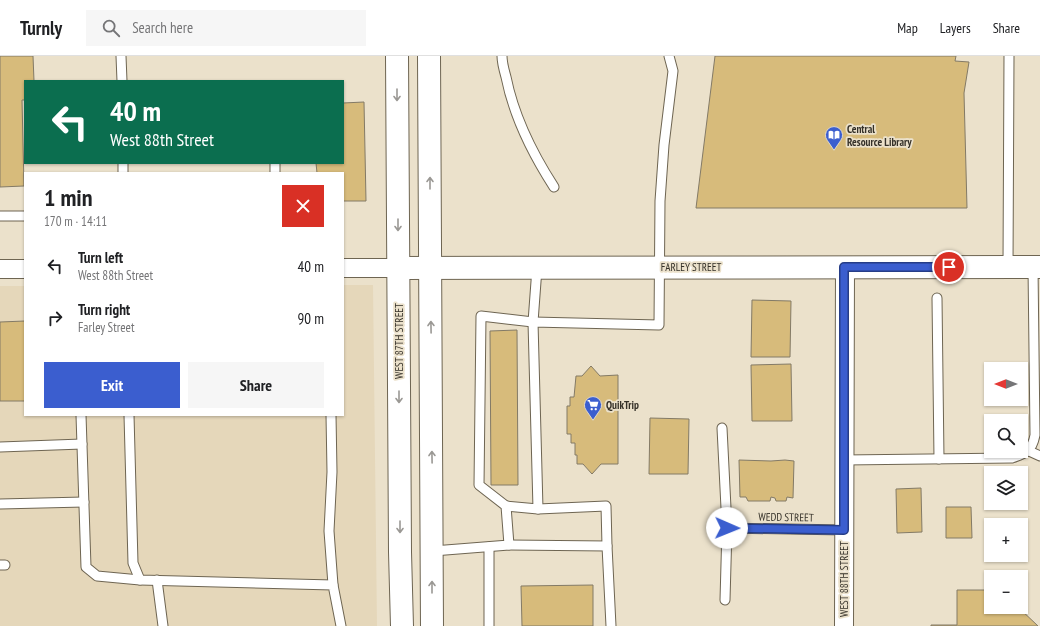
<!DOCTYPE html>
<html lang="en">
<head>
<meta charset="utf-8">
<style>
  :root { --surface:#fff; --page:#f6f6f6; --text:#202124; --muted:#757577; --line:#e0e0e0; --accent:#3b5ecf }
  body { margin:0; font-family:"PT Sans Narrow",sans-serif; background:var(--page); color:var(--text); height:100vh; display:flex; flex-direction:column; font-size:15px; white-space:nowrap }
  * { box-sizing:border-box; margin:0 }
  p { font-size:13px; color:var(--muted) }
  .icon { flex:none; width:22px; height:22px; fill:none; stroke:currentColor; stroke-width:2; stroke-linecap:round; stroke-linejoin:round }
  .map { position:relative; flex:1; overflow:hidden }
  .sheet { position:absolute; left:24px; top:116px; width:320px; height:244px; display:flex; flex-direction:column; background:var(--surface); border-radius:0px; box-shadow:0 1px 3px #0004 }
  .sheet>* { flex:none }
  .banner { position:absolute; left:24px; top:24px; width:320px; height:84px; border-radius:0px; box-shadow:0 1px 3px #0004; background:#0b6e4f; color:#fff; overflow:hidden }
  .needle { width:26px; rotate:270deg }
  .fabs { position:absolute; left:984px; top:306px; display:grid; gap:8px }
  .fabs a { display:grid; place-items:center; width:44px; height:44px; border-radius:0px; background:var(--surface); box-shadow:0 1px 3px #0004; font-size:20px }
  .pin { position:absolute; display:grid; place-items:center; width:34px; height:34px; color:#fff; margin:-17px; border:2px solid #fff; border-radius:50%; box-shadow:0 1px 4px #0007 }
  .me { position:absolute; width:44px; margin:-22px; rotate:91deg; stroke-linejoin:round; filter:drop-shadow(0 0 3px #0008) }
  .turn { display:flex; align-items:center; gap:14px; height:84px; padding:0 20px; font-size:18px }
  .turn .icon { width:52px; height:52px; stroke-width:2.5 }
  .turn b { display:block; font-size:28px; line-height:34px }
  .round { display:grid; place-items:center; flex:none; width:42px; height:42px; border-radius:0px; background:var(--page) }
  .overview { display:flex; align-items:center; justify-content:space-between; height:68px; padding:0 20px }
  h1 { font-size:24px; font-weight:700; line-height:30px }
  .action { display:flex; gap:8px; margin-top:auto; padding:8px 20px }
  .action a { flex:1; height:46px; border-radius:0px; background:var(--accent); color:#fff; font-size:16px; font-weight:700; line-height:46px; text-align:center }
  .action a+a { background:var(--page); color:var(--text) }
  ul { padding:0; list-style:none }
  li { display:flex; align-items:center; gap:12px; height:52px; padding:0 20px }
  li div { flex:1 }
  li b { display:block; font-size:15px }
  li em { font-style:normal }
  header { display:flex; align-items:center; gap:24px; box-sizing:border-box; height:56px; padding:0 20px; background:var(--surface); border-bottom:1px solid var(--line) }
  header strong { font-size:19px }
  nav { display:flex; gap:22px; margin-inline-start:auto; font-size:14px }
  .search { width:280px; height:36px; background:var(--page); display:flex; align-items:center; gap:10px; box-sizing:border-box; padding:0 14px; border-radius:0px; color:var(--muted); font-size:15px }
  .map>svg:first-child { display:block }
</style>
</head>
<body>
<header>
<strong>Turnly</strong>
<div class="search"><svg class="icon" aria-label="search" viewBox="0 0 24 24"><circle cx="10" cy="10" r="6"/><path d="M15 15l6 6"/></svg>Search here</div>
<nav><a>Map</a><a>Layers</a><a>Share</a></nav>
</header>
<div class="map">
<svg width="1040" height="570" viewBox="0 0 1040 570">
  <rect width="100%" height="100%" fill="#ebe1cb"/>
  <!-- built -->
  <polygon fill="#e5d7ba" points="343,229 373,229 377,570 0,570 0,230 25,230 25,359 343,359"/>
  <!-- building -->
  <g fill="#d7bb7b" stroke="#837a66">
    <polygon points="0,0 33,0 34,25 25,25 25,44 22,44 24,130 0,131"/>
    <polygon points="715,0 956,0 955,5 969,6 964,37 967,152 696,152"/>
    <polygon points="364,46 366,145 343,145 343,117 317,117 316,107 343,107 343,47"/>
    <polygon points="752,244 791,245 790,301 751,301"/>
    <polygon points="25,265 25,345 0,345 0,266"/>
    <polygon points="517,274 518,429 491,429 490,275"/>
    <polygon points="791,308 792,365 752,365 751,309"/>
    <polygon points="591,310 600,320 618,319 618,408 601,408 592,418 583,408 577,408 577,399 575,399 575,387 571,387 571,378 567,378 567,350 570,350 570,341 574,341 576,320 582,320"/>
    <polygon points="650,362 689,363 688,418 649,418"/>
    <polygon points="739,404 771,405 785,404 794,405 793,442 787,441 786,445 776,445 775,442 771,441 770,445 748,445 746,441 740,441"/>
    <polygon points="921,432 922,476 897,477 896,433"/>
    <polygon points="946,451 971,451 972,482 946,482"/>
    <polygon points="593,529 593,570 522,570 521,530"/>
    <polygon points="957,534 991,534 991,551 1018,551 1038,570 931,570 931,569 957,569"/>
  </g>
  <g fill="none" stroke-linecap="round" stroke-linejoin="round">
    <!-- service casing -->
    <g stroke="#6e6552" stroke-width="11">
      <g id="service">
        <polyline points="121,0 122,25"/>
        <path d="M502 0C502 7 504 14 506 21 514 61 532 97 554 131"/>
        <polyline points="123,107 123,117"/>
        <polyline points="275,107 275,117"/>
        <polyline points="0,160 25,160"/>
        <polyline points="1008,211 1009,0"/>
        <polyline points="937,242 939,403"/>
        <polyline points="81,359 86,511 97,520 140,524"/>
        <polyline points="129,359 133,507 140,524 333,529 341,570"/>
        <polyline points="331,359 332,416 329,475 333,529"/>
        <polyline points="722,372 727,472 725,544"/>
        <polyline points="0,391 82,388"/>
        <polyline points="1029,395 1040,400"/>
        <path d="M844 404 1012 402C1026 397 1032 395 1035 379L1033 211"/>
        <polyline points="0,448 84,446"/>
        <polyline points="506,450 538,453 533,266 659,269 660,145 664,89 673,15 669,0"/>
        <polyline points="538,453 606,450 607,490"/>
        <polyline points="727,472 844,474"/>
        <polyline points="509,489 607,490 611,570"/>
        <polyline points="433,495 509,489 506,450 479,429 481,260 533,266 537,212"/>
        <polyline points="0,509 5,509"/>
        <polyline points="157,524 163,570"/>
        <polyline points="489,570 489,491"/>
      </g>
    </g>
    <!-- minor casing -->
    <g stroke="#6e6552" stroke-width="20">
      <g id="minor">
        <polyline points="343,212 398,212"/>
        <polyline points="0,213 25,213"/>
        <polyline points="844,570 845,211"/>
      </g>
    </g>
    <!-- tertiary casing -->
    <g stroke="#6e6552" stroke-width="24">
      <polyline id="tertiary" points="398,212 1040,211"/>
    </g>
    <!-- secondary casing -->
    <g stroke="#6e6552" stroke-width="24">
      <g id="secondary">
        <polyline points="397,0 400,496 402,570"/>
        <polyline points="429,0 432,570"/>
      </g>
    </g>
    <!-- service -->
    <use href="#service" stroke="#fff" stroke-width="9"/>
    <!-- minor -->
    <use href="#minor" stroke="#fff" stroke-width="18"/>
    <!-- tertiary -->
    <use href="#tertiary" stroke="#fff" stroke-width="22"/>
    <!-- secondary -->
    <use href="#secondary" stroke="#fff" stroke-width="22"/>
  </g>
  <!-- one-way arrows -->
  <defs><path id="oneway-shaft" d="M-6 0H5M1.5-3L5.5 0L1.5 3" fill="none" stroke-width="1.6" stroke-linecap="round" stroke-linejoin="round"/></defs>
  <g stroke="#9a9894">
    <use href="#oneway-shaft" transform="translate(397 39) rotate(90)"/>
    <use href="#oneway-shaft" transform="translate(430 127) rotate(-90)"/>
    <use href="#oneway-shaft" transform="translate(398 169) rotate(90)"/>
    <use href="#oneway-shaft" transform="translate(431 271) rotate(-91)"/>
    <use href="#oneway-shaft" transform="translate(399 341) rotate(90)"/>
    <use href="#oneway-shaft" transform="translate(432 401) rotate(-91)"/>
    <use href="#oneway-shaft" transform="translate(400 471) rotate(90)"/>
    <use href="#oneway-shaft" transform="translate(432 531) rotate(-90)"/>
  </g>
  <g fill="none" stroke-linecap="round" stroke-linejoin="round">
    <!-- route casing -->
    <g stroke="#263d87" stroke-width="10">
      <polyline id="route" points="727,472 844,474 844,211 949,211"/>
    </g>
    <!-- route -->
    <use href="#route" stroke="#3b5ecf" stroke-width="7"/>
  </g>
  <!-- icons -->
  <defs>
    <g id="library-pin" transform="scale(0.9)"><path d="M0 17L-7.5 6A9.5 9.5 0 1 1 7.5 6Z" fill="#3b5ecf" stroke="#ebe1cb"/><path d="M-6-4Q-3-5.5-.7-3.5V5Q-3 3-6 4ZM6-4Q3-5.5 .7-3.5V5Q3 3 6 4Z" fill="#fff"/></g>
    <g id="supermarket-pin" transform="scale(0.9)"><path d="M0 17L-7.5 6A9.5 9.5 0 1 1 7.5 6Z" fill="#3b5ecf" stroke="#ebe1cb"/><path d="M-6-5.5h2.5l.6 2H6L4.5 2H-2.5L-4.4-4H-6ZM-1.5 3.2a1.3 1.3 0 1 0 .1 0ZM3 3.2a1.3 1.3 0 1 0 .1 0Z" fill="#fff"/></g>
  </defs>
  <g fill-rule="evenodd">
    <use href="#library-pin" x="834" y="79"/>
    <use href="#supermarket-pin" x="593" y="349"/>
  </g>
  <g text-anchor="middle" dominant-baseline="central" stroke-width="3.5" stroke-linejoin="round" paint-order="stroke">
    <!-- poi labels -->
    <g font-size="11" font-weight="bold" fill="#353129" stroke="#ebe1cb" text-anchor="start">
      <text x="847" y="73">Central<tspan x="847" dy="13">Resource Library</tspan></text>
      <text x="606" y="349">QuikTrip</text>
    </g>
    <!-- street labels -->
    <g font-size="11" fill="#353129" stroke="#ebe1cb">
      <text x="691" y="211">FARLEY STREET</text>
      <text transform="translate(399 285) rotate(-90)">WEST 87TH STREET</text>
      <text transform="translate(786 461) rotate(1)">WEDD STREET</text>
      <text transform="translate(844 523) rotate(-90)">WEST 88TH STREET</text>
    </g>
  </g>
</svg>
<div class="fabs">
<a><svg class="needle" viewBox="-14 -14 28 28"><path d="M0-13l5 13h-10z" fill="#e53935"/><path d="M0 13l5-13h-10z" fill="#757577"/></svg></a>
<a><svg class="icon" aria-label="search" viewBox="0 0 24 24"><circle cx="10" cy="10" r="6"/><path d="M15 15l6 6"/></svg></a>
<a><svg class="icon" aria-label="layers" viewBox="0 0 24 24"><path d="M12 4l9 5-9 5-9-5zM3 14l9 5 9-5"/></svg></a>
<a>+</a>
<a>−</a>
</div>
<div class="pin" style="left:949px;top:211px;background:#d93025"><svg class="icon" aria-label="arrive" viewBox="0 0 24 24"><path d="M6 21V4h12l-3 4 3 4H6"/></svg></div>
<svg class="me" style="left:727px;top:472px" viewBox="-20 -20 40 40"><circle r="19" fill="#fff"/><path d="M0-13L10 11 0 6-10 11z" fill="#3b5ecf"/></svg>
<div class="banner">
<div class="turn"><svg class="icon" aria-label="left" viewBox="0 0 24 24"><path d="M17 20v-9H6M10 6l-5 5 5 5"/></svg><div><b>40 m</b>West 88th Street</div></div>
</div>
<section class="sheet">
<div class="overview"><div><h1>1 min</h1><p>170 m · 14:11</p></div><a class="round" style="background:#d93025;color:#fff"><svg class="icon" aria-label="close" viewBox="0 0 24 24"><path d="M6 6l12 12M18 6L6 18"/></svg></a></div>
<ul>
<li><svg class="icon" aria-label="left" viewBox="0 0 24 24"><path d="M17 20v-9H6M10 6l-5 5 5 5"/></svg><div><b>Turn left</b><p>West 88th Street</p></div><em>40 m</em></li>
<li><svg class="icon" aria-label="right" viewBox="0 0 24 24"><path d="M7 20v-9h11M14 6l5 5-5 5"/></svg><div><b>Turn right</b><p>Farley Street</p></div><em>90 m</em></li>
</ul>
<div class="action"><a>Exit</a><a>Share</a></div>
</section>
</div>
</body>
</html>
